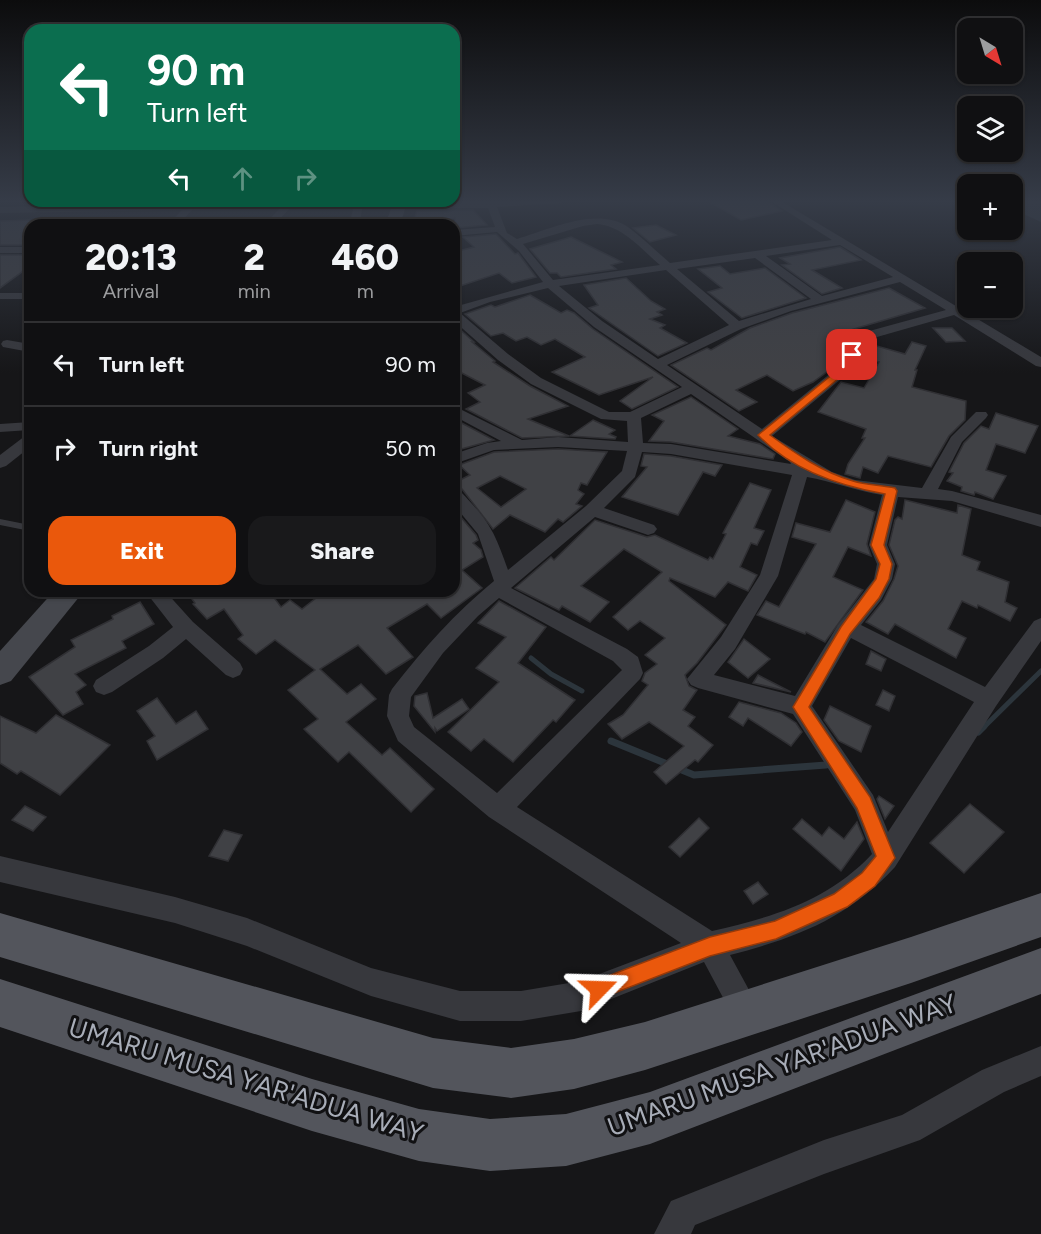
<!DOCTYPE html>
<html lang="en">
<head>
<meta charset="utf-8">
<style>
  :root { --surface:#101012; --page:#19191b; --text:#f1f3f6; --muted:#9c9d9f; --line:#303032; --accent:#ea580c }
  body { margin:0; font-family:Figtree,sans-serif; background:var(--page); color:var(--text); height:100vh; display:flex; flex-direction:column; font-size:22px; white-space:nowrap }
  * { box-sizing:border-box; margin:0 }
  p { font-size:20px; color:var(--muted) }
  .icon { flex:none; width:33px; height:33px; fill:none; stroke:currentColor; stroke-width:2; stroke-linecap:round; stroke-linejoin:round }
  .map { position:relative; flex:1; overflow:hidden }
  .drawer { position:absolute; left:24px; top:219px; width:436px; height:378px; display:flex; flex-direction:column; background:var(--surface); border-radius:18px; box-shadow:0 2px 4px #0004,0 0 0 2px var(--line) }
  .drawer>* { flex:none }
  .top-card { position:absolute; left:24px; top:24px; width:436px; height:183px; border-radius:18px; box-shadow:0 2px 4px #0004,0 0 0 2px var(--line); background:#0b6e4f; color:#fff; overflow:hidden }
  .needle { width:39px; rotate:142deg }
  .fabs { position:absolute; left:957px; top:18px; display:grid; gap:12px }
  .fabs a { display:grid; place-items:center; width:66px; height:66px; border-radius:12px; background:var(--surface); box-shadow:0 2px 4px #0004,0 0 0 2px var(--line); font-size:30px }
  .pin { position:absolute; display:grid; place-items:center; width:51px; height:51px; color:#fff; margin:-26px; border-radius:12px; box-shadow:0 3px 9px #0006 }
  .me { position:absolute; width:66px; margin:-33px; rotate:68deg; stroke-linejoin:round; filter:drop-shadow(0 0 4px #0008) }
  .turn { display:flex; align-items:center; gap:21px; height:126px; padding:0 24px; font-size:27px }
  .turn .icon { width:78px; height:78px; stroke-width:2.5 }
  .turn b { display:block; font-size:42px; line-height:51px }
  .lanes { display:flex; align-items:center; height:57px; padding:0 24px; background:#0003; justify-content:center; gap:30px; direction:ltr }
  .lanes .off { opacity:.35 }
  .eta { display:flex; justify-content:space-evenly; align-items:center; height:102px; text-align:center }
  .eta b { font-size:36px; font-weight:800; line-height:42px }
  .action { display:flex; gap:12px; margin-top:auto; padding:12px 24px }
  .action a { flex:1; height:69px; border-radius:18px; background:var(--accent); color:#fff; font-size:24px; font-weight:800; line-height:69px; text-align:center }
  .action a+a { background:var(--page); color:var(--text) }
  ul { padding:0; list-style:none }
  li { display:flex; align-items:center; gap:18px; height:84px; padding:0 24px; border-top:2px solid var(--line) }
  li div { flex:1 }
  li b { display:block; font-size:22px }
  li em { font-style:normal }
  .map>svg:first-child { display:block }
</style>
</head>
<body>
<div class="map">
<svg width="1041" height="1234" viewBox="0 0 1041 1234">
  <rect width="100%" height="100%" fill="#161618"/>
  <!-- water -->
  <polygon fill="#2c353c" points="1012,200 1041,200 1041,222 1013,209"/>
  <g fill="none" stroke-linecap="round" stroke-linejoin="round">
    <!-- stream-far1 -->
    <g stroke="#2c353c" stroke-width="5">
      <polyline points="531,658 551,674 582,691"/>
      <polyline points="983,728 1041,671"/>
    </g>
    <!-- stream -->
    <g stroke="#2c353c" stroke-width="7">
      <polyline points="978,732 984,726"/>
      <polyline points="611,741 694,775 826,765"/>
    </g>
  </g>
  <!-- building -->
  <g fill="#404145" stroke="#303034" stroke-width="1.5" fill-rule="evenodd">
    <polygon points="706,200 765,200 782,211 741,220"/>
    <polygon points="473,210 487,225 455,228 455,218 413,223 417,211"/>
    <polygon points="30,220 30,245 0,245 0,221"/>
    <polygon points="656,225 676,235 650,242 633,228"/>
    <polygon points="496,234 515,254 518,253 536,277 512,283 499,273 454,288 454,252 474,247 463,237"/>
    <polygon points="571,237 622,262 611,265 616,269 561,277 557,273 550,273 530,249"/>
    <polygon points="840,247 861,260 812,270 842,288 822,294 782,265 790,264 780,258"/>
    <polygon points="0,255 30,255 30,266 0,288"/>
    <polygon points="720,266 730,274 765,268 806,298 742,318 708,292 722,288 698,269"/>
    <polygon points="626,278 651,301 665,309 657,312 662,315 650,319 665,325 660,328 687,343 658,356 589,308 598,305 584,285"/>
    <polygon points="889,288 925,308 837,334 855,339 835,366 813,382 793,391 767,375 736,390 757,402 739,411 671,365 707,348 711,350 750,328 792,313"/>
    <polygon points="530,295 561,313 567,310 574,313 593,329 678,387 632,409 620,401 653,377 599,395 552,372 585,357 555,339 541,345 527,337 516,341 503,333 491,336 465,314 491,305 495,307"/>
    <polygon points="456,326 474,342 472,342 495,361 493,362 530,386 568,406 528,419 569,436 522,438 466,409 480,402 468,393 485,385 454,369"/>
    <polygon points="933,328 952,328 965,341 946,342"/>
    <polygon points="912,342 926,346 915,370 917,370 912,387 966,401 965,420 949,436 931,467 888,456 878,473 863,467 860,478 845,474 848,464 865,438 862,438 866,429 818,412 841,382 864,388 879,362 861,357 870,344 905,354"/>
    <polygon points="691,397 738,429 728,436 760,444 775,454 773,459 671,442 649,441 664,421 652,415"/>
    <polygon points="996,413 1038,426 1025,453 996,444 986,470 1006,476 993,499 975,492 974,495 961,491 962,487 947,481 953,473 949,472 964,443 981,426 989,429"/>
    <polygon points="454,419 494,440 454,451"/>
    <polygon points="593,420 615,430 609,434 616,437 615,439 570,436"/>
    <path d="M558 449 607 452 587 485 581 483 578 490 584 494 576 504 582 506 563 522 558 519 545 532 510 515 493 529 462 489 454 488V483L470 475 459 465 494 452ZM500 476 526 489 501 507 477 488Z"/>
    <polygon points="644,454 671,456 722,465 715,476 703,472 678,515 622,497 647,467 641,466"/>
    <polygon points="750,483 771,490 754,528 764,531 757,545 751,543 740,567 757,575 748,591 728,582 715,597 670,578 669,581 726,625 697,663 685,675 689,686 697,690 683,710 695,717 688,726 713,745 698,762 695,760 666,784 654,772 684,746 649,722 622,739 608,724 623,715 648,685 642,681 645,673 657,664 645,655 665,638 640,621 628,630 613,617 662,572 624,549 581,586 609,602 590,622 562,606 559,610 515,588 551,557 554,560 595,520 647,537 655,535 708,560 710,557 713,559 726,534 723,533"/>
    <polygon points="846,500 875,512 867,544 871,556 848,547 833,577 863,590 825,642 806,632 805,634 757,615 766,601 779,607 816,544 792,537 796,523 830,532"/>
    <polygon points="905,500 957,513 958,505 971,509 962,555 980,562 977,570 1009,582 1005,602 1017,608 1010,621 978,605 977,608 962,601 948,629 966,638 956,658 895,624 888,634 866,622 883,601 894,579 898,566 889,545 895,520 898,517 902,519"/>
    <polygon points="454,509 476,535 478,540 473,543 481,550 483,557 462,570 482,588 441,618 427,604 387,628 413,657 386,674 358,645 320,669 347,694 361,684 376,699 346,722 382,755 390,748 434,789 411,812 349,752 338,762 304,729 318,719 288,690 315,670 275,640 256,654 238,639 243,635 224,609 207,619 193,604 195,603 186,591 269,591 281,607 290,600 302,609 325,591 454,591"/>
    <polygon points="499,601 546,627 518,663 575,700 556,722 553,720 513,762 484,739 471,751 448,732 499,682 476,668 506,637 478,623"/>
    <polygon points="140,602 154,624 122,641 126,648 75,674 86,685 76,692 83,704 63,715 29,677 75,647 71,640 113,619 112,616"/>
    <polygon points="744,639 770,659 748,678 728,662"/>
    <polygon points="871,651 886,659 881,671 866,664"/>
    <polygon points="758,675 791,692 753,683"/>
    <polygon points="883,690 895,696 889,711 876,705"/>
    <polygon points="427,693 433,718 462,699 469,709 437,731 435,728 435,732 414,706 415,696"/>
    <polygon points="157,698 176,724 196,711 208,729 157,760 147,741 155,736 137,711"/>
    <polygon points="739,702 781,713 796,723 802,732 791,746 748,718 743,726 729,717"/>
    <polygon points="830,706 871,726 861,752 839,741 824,720"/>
    <polygon points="56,715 110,745 60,795 21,771 17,774 0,763 0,716 36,733"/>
    <polygon points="879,796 894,806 885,819 877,799"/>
    <polygon points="970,804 1004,832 964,873 930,843"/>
    <polygon points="25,806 46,817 33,831 12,820"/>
    <polygon points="699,818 709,828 680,857 669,847"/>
    <polygon points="802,819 822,836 829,827 844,839 857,822 864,839 841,871 793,829"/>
    <polygon points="224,830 242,835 228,861 209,856"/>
    <polygon points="758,882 768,894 753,904 744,891"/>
  </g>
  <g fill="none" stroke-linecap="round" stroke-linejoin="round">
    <!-- lane -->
    <polygon fill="#37383d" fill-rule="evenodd" points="0,519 30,525 30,531 0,525"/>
    <!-- street -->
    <g fill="#37383d" fill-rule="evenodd">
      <path d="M525 200H565L561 203 497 207 507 233 517 239C549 230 596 206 628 227 643 238 657 252 670 263L832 240 769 200H779L1041 357V367L1036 366 954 315 870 339 847 374 772 436 832 472 855 480 922 488 951 437 976 412H986L988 415 986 418 962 442 938 489 952 491 1041 515V527L952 501 898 497 887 545 895 564 892 579 881 600 861 625 985 687 1034 621 1041 618V641L996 706 895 867C848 918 796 938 730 955L761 1012 756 1022 746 1027 736 1022 704 962 581 1011 521 1021H460L371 996 247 946 175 923 0 882V856L175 897 247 918 371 968 460 991H521L581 981 681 943 489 817 398 741 387 716 389 695 392 689C424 648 454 614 494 581L478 534 454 505V490L460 491C489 521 494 530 508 570L586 506 622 471 627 451 558 447 494 450 454 464V454L487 443 501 441 454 416V406L522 440 558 437 628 442 627 421 601 419 531 384 498 360 454 321V307L543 282 519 251 497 232 454 236V230L495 227 488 208 362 209 360 221 363 225H353L350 222 353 209 290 208 274 225H264L280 208 192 210 178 225H168L182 210 0 213V207L265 202H492ZM597 224C623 226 641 249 660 265L553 280 523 244 583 226ZM840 245 893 277 822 296 766 256ZM755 258 811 299 739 321 677 269ZM666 270 729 325 658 359 602 321 559 286ZM900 282 946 310 862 333 837 368 762 429 667 365 741 329 791 311ZM548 288 594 327 682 387 630 412H609L541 378 508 354 460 313 490 302ZM691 394 790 462 791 464 671 444 643 443 641 418ZM642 452 671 454 792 475 760 575 721 637 687 679 691 685 698 688 793 714 855 810 872 854C828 901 773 917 712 931L517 807 640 679 643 673 638 657 627 649 511 588 595 517 648 535 654 533 657 529 654 525 604 508 635 477ZM807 477C831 481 856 491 882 495L869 545 877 564 874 579 838 625 795 696 714 675 735 649 778 576ZM499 598 613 661 622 670 497 793 414 727 409 716 411 697 443 653 478 616ZM851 638 974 702 888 832 873 795 812 706Z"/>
      <rect x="0" y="247" width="30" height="6"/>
      <rect x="0" y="293" width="30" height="6"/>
      <polygon points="7,340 30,344 30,352 3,347 1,344 3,341"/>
      <polygon points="30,422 30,430 0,432 0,424"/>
      <polygon points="30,434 30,447 6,466 0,468 0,455 25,436"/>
      <polygon points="145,591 165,591 193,622 240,663 243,669 240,675 233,678 226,675 186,639 163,658 112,692 104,695 96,692 93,686 96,680 149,646 173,627"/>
      <polygon points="1041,1046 1041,1076 1004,1092 920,1140 824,1174 695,1225 691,1234 654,1234 671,1201 824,1140 902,1115 982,1070"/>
    </g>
    <!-- secondary -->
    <g fill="#45474d" fill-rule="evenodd">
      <polygon points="393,201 407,201 403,216 396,225 382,225 389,215"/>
      <polygon points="54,591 84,591 11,681 0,685 0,651"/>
    </g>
    <!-- primary -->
    <g fill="#53555c" fill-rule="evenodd">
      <polygon points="1041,893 1041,937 911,983 645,1070 574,1089 511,1098 433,1088 0,957 0,913 433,1038 511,1048 574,1039 645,1022 911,937"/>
      <polygon points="1041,948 1041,994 650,1144 566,1166 490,1171 419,1161 312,1131 0,1027 0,979 312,1079 419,1109 490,1119 566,1114 650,1092"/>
    </g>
  </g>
  <!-- sky -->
  <linearGradient id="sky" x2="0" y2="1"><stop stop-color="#0c0c0d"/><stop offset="0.54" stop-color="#363c48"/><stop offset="1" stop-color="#363c48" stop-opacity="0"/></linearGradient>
  <rect width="1041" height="373" fill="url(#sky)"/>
  <!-- route -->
  <path fill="#ea580c" stroke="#983908" stroke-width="1.5" d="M849 353 857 355 845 373 770 435C796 454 822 472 853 481 866 485 881 485 895 488L897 491 884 545 892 564 889 579 879 598 850 634 809 707 870 797 895 858 875 886 847 907 776 939 710 956 599 999 592 996 589 989 592 982 710 937 775 921 834 894 862 873 876 856 857 808 793 707 841 627 876 579 880 564 871 545 885 494C839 486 791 470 758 435L839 369Z"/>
  <g text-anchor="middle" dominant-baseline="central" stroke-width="6" stroke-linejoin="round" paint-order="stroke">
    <!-- near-street labels -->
    <g font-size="26" fill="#a8adb8" stroke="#111113">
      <text transform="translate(782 1065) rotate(-20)">UMARU MUSA YAR'ADUA WAY</text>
      <text transform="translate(246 1080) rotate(17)">UMARU MUSA YAR'ADUA WAY</text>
    </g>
  </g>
</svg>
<div class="fabs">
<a><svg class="needle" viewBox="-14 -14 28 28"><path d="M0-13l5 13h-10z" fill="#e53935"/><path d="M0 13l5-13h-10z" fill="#9c9d9f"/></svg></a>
<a><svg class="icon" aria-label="layers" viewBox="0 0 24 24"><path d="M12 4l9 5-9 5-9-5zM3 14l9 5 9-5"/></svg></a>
<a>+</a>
<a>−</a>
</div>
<div class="pin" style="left:852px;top:355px;background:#d93025"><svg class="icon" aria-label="arrive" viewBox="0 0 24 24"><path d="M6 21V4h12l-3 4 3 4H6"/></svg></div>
<svg class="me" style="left:599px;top:989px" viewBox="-20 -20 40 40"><path d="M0-17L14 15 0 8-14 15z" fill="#ea580c" stroke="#fff" stroke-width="4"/></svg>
<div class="top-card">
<div class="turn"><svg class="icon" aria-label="left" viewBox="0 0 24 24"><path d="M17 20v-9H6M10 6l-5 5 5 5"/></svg><div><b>90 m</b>Turn left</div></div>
<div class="lanes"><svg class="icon" aria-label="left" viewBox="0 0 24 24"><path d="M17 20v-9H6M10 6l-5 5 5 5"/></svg><svg class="icon off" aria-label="ahead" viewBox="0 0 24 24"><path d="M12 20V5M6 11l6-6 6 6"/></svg><svg class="icon off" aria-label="right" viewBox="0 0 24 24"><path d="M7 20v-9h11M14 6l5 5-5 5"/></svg></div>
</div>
<section class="drawer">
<div class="eta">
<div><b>20:13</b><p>Arrival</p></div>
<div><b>2</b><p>min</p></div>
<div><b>460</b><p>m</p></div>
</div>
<ul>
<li><svg class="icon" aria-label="left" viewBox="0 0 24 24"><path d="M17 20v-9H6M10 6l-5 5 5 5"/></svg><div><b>Turn left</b></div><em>90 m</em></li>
<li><svg class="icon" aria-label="right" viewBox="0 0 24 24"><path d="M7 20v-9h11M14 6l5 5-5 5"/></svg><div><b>Turn right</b></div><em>50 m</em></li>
</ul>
<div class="action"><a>Exit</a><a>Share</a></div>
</section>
</div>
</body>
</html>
